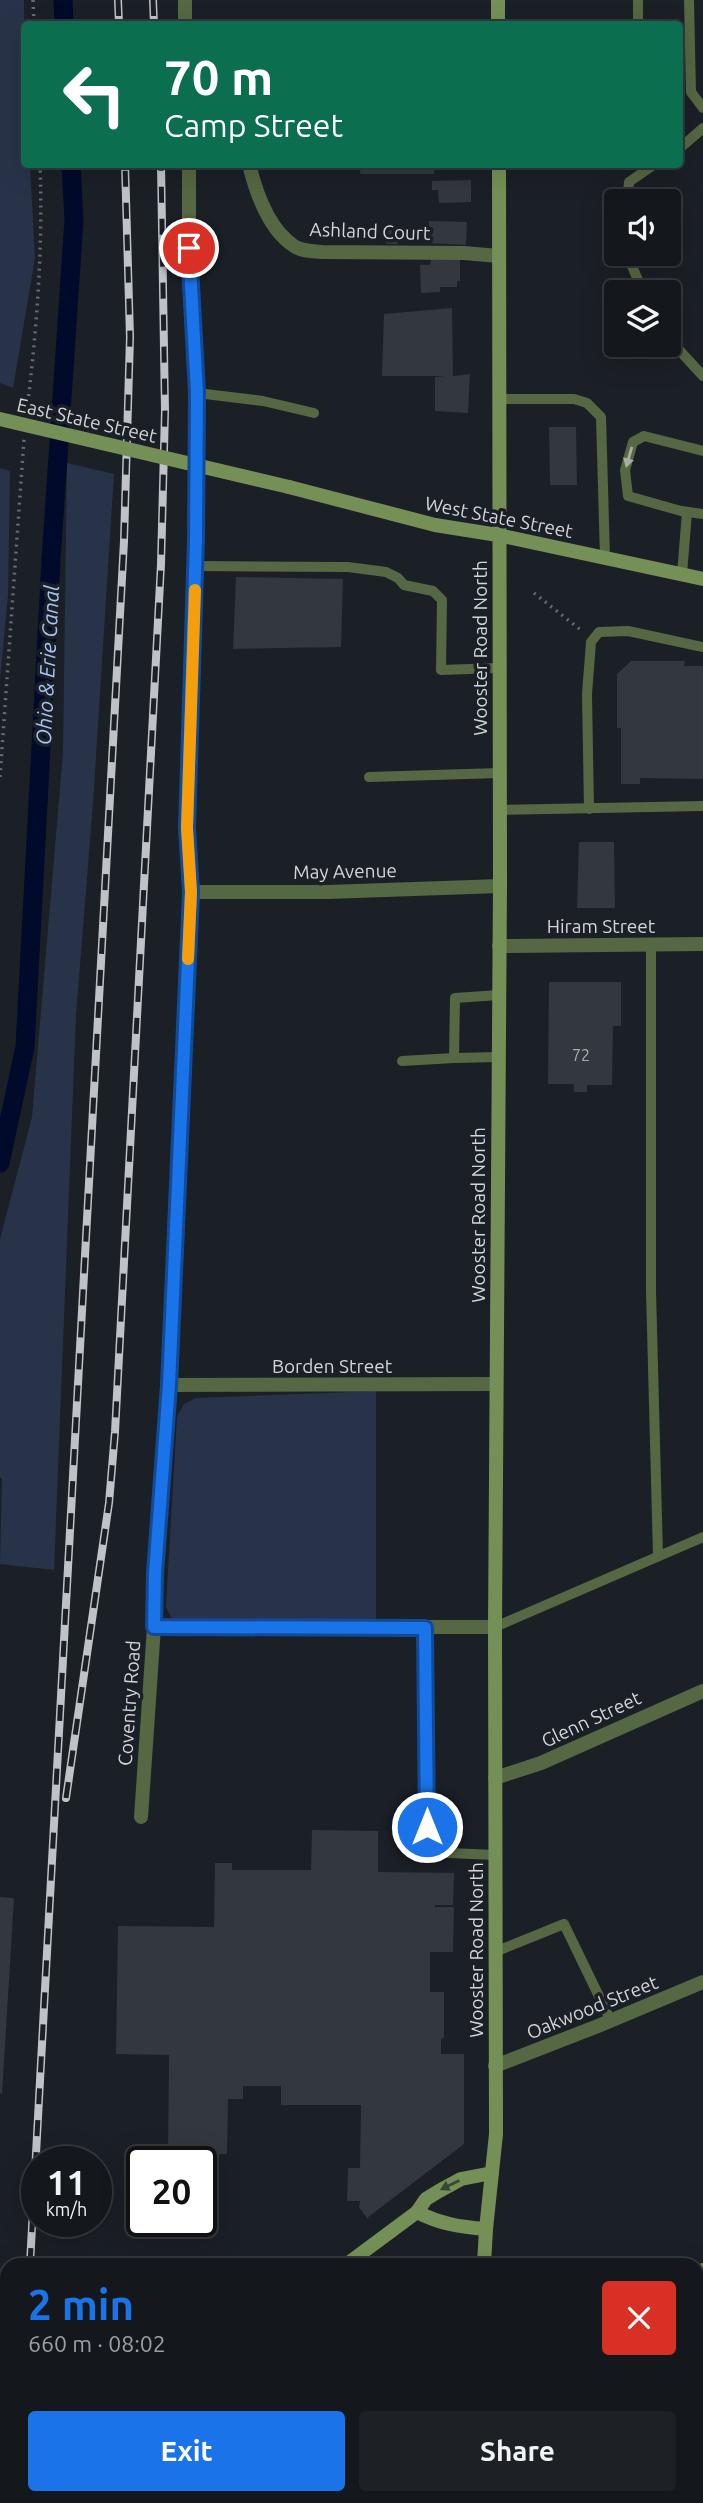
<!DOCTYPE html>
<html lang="en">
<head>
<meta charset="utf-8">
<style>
  :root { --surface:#14171c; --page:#1d2025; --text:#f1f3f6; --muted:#9d9fa3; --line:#33363b; --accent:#1a73e8 }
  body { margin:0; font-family:Ubuntu,sans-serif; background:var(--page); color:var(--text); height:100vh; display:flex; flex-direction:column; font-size:26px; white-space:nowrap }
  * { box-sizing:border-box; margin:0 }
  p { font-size:23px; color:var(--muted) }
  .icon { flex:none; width:38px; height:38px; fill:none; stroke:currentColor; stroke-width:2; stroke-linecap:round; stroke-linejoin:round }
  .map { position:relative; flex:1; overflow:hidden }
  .panel { position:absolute; left:0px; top:2258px; width:704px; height:247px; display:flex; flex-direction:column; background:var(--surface); border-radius:21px 21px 0 0; box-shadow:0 7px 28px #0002,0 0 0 2px var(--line) }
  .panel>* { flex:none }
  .top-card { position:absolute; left:21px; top:21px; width:662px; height:147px; border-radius:7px; box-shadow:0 7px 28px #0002,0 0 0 2px var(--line); background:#0b6e4f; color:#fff; overflow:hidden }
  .controls { position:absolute; left:604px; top:189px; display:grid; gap:14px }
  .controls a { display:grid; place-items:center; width:77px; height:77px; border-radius:7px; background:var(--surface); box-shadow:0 7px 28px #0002,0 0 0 2px var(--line); font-size:35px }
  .speed { position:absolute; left:21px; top:2146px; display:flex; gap:14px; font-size:35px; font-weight:700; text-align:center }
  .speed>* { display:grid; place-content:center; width:91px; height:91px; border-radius:50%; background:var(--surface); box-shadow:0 7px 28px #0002,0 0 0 2px var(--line); line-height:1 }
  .speed small { font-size:18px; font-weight:400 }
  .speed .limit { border:4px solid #111; border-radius:10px; background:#fff; color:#111 }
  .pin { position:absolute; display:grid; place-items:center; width:60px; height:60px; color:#fff; margin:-30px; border:4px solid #fff; border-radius:50%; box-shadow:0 2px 7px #0007 }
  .me { position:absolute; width:77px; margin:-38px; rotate:0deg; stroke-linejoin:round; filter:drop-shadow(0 0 5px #0008) }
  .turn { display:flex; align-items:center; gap:24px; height:147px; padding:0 28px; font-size:32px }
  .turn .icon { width:91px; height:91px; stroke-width:2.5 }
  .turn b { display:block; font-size:49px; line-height:60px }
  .round { display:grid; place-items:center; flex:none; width:74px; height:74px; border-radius:7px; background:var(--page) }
  .headline { display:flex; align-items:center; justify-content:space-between; height:119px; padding:0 28px }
  h1 { font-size:42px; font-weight:700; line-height:52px; color:var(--accent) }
  .button { display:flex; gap:14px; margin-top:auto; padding:14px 28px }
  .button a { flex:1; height:80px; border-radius:7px; background:var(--accent); color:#fff; font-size:28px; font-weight:700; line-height:80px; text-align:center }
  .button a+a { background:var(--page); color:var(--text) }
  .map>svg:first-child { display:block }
</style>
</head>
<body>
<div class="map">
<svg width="703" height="2503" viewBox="0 0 703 2503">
  <rect width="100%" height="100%" fill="#1b1f26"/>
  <!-- green -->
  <g fill="#283349">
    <polygon points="0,0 24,0 24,164 30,165 35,258 13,388 0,383"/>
    <polygon points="67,463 114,474 93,803 76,1015 54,1570 0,1564 2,1478 0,1478 0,1239 32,1117 63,753"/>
    <polygon points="0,468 10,471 8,596 0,680"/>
    <polygon points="376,1391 376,1623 173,1621 166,1607 177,1416 184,1404 196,1398"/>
  </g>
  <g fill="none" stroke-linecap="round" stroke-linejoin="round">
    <!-- canal -->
    <g stroke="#010a2a" stroke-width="19">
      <polyline points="63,0 64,24"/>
      <polyline points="0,1163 25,1047 51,560 74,220 71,164"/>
    </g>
  </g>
  <!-- building -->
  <g fill="#33373e">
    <polygon points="361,164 434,164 434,174 360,174"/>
    <polygon points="471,180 471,202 439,203 438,190 432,190 432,181"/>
    <polygon points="429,221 467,222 466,245 427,243"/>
    <polygon points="388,226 400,228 398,244 386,244"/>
    <polygon points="431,259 460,259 460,281 457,281 457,287 440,287 440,292 421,293 420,265 430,265"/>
    <polygon points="452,308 453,376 470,374 468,413 435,411 435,377 445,376 382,376 384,314"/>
    <polygon points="549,427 576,427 577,485 550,485"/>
    <polygon points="236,577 343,579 341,647 233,649"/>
    <polygon points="631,661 685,661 684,666 703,666 703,779 640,778 640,784 621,784 621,728 617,728 617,674"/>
    <polygon points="579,842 614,842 615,908 577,908"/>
    <polygon points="549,982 621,982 621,1026 613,1026 612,1085 587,1085 587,1092 574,1092 574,1084 548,1084"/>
    <polygon points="312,1830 378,1831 378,1872 454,1873 453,1905 435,1905 435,1907 454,1907 453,1952 430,1952 430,1992 444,1992 444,2038 441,2039 441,2054 464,2054 464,2144 367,2218 359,2207 360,2201 347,2201 348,2168 360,2168 361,2105 281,2105 281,2086 243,2086 243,2099 228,2099 227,2154 168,2154 169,2055 116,2054 118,1926 214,1927 215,1863 232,1863 232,1870 311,1870"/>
    <polygon points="0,1897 14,1898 2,2094 0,2093"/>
  </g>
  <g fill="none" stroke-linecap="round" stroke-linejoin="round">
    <!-- path -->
    <g stroke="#676b71" stroke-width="3.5" stroke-dasharray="2 5" stroke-linecap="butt">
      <polyline points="33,0 34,24"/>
      <path d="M27 410C37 328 43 247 40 164"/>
      <polyline points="534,593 582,631"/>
      <polyline points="0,777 24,439"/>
    </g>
    <!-- lane -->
    <g stroke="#566743" stroke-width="10">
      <polyline points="689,0 691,92 703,108"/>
      <polyline points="638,24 638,0"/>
      <polyline points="679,149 703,128"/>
      <polyline points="627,201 629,182 655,164"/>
      <polyline points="627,254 643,292"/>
      <polyline points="668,338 703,376"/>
      <polyline points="197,393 263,401 314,413"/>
      <polyline points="498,399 574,399 587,403 601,417 605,558"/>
      <polyline points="703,451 644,436 633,442 625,470 628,496 681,511 703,514"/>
      <polyline points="196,566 348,567 386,572 398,578 404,585 433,591 442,600 441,670 499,668"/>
      <polyline points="682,574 687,512"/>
      <polyline points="369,777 499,773"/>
      <polyline points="589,809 587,694 591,642 599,632 628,631 703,647"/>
      <polyline points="500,810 703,806"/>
      <polyline points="651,945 651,1291 658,1556"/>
      <polyline points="499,1057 454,1058 455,998 499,995"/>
      <polyline points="402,1061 454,1058"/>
      <polyline points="495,1627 703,1537"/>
      <polyline points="425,1628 427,1852 495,1855"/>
      <polyline points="495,1952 564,1924 611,2021"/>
      <polyline points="343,2497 397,2503"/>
      <polyline points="314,2503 315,2497"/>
    </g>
    <!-- street -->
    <g stroke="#566743" stroke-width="14">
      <polyline points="185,0 185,24"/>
      <path d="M249 164C256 193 268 229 294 246 301 251 312 251 321 252L464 253 499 256"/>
      <polyline points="191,892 328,892 500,886"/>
      <polyline points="499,946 703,944"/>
      <polyline points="169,1385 496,1384"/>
      <polyline points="154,1627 495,1627"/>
      <polyline points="495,1778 541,1763 703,1691"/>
      <polyline points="141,1817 154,1627 155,1573 169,1385 191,892 187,828 197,513 197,393 189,248 189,164"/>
      <polyline points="495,2066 598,2026 703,1982"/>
      <polyline points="696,2328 703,2343"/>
      <polyline points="98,2497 99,2503"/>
    </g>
    <!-- secondary -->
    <g stroke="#759056" stroke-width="14">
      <polyline points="498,0 498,24"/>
      <polyline points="289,487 435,525 498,535 703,579"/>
      <path d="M417 2212C440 2224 461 2227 486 2229"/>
      <polyline points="347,2264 417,2212 426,2199 439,2191 461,2179 492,2173"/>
      <polyline points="484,2264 486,2229 496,2134 495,1627 500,886 499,164"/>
      <polyline points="696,2273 703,2270"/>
      <polyline points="59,2503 63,2497"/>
      <polyline points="469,2503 470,2497"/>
    </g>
    <!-- rail casing -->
    <g stroke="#bfc2c6" stroke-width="8">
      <g id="rail">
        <polyline points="118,0 119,24"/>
        <polyline points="153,0 154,24"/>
        <polyline points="66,1798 109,1503 115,1432 161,564 165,411 161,164"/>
        <polyline points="30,2264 124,541 130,337 125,164"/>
        <polyline points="17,2503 17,2497"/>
      </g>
    </g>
    <!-- rail -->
    <use href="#rail" stroke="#1b1f26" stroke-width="5" stroke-dasharray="16" stroke-linecap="butt"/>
    <!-- secondary-bridge -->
    <polyline stroke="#759056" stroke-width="14" points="0,419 289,487"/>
  </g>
  <!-- one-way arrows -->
  <defs><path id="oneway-solid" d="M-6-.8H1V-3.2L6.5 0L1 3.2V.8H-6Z" transform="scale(1.75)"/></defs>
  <use fill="#a7aea4" href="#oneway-solid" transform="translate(629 457) rotate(106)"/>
  <use fill="#3a4737" href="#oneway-solid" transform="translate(450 2185) rotate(154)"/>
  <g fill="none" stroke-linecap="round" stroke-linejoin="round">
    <!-- route casing -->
    <g stroke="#114b97" stroke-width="18">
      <polyline id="route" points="189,248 197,393 196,540 187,828 191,892 169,1385 155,1573 154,1627 425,1628 427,1827"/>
    </g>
    <!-- route -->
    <use href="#route" stroke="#1a73e8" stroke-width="12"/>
    <!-- slow -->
    <polyline stroke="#f59e0b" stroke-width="12" points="188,959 191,892 187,828 195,590"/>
  </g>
  <g text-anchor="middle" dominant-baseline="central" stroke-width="7" stroke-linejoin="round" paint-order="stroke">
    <!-- number labels -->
    <g font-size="16" fill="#aaaeb2">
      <text x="581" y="1055">72</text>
    </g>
    <!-- street labels -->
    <g font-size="19" fill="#d2d5d9" stroke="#1b1f26">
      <text transform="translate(370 231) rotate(2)">Ashland Court</text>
      <text transform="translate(87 420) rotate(13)">East State Street</text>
      <text transform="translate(499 517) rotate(11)">West State Street</text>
      <text transform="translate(480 648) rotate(-90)">Wooster Road North</text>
      <text transform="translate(345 871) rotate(-1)">May Avenue</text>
      <text x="601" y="926">Hiram Street</text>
      <text transform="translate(478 1215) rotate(-90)">Wooster Road North</text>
      <text x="332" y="1366">Borden Street</text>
      <text transform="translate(129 1703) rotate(-86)">Coventry Road</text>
      <text transform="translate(591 1719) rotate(-25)">Glenn Street</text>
      <text transform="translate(476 1950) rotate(-90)">Wooster Road North</text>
      <text transform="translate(592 2007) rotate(-22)">Oakwood Street</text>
    </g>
    <!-- water labels -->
    <g font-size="21" font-style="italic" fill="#a9c5f8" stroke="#1b1f26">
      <text transform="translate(47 665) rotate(-87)">Ohio &amp; Erie Canal</text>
    </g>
  </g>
</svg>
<div class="controls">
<a><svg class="icon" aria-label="sound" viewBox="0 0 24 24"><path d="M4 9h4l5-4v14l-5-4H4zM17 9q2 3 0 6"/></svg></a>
<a><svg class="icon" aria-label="layers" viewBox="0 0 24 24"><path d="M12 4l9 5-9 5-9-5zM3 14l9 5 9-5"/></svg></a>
</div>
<div class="speed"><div>11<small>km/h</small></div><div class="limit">20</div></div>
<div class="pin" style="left:189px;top:248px;background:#d93025"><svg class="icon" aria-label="arrive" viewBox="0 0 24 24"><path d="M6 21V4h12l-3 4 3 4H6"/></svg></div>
<svg class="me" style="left:427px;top:1827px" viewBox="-20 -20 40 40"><circle r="17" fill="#1a73e8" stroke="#fff" stroke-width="3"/><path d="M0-11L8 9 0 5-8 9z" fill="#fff"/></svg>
<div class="top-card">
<div class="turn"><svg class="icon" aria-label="left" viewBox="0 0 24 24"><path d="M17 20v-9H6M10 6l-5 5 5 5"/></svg><div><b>70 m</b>Camp Street</div></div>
</div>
<section class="panel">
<div class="headline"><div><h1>2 min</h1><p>660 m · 08:02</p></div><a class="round" style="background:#d93025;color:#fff"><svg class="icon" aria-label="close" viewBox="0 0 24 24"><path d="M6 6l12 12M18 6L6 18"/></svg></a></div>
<div class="button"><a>Exit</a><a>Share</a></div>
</section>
</div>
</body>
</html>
